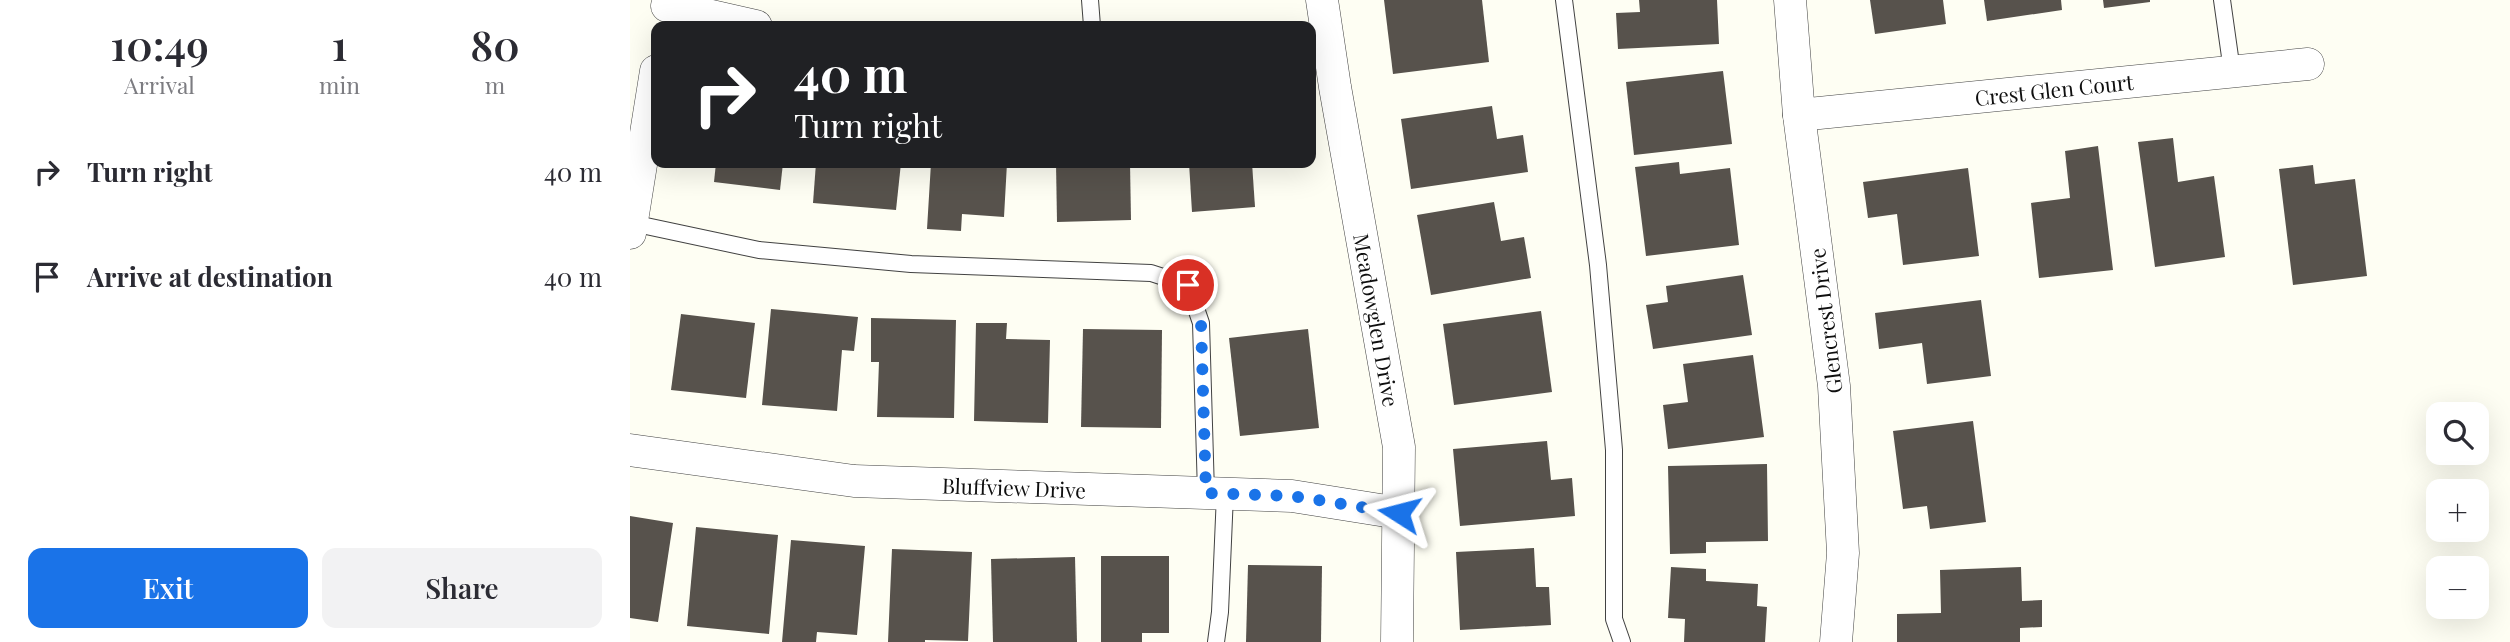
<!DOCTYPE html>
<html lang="en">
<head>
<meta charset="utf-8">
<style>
  :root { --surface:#fff; --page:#f2f2f3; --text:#2b2b33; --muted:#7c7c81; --accent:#1a73e8 }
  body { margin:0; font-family:"Playfair Display",serif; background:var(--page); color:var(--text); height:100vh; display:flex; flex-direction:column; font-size:26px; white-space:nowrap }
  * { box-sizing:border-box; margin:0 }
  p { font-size:23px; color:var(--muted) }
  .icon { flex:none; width:38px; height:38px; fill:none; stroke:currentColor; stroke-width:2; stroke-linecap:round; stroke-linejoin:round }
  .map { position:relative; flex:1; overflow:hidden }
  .drawer { display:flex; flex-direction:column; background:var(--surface); width:630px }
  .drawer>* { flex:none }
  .hud { position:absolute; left:21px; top:21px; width:665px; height:147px; border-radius:14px; box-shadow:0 7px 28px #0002; background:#202124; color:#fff; overflow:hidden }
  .tools { position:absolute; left:1796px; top:402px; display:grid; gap:14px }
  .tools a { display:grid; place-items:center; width:63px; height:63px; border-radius:14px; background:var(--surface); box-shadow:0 7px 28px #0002; font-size:35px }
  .pin { position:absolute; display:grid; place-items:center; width:60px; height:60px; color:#fff; margin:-30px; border:4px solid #fff; border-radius:50%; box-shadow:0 2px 7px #0007 }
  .me { position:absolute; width:77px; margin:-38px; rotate:279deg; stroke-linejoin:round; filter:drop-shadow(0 0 5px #0008) }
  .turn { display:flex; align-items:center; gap:24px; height:147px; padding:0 28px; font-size:32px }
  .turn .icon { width:91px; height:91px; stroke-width:2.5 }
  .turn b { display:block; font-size:49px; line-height:60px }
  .eta { display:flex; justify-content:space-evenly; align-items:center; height:119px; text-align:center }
  .eta b { font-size:42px; font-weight:600; line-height:49px }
  .button { display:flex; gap:14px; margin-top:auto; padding:14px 28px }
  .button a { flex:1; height:80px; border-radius:14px; background:var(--accent); color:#fff; font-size:28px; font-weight:600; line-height:80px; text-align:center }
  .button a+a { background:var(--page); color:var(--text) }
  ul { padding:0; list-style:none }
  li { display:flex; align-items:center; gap:21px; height:105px; padding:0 28px }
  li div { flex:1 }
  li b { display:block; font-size:26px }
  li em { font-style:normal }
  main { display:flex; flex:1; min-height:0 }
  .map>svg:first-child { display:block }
</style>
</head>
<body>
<main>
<section class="drawer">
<div class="eta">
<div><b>10:49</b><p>Arrival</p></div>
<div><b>1</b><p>min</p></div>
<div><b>80</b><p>m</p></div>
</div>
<ul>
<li><svg class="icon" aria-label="right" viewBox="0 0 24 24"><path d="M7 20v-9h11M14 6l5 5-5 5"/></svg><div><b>Turn right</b></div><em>40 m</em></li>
<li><svg class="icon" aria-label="arrive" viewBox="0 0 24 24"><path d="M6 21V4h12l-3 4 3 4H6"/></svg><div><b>Arrive at destination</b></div><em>40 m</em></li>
</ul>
<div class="button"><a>Exit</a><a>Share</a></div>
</section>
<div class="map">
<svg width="1880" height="642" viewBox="0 0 1880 642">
  <rect width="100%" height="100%" fill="#fefef3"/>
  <!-- building -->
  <g fill="#57524c">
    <polygon points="754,0 852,0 859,62 763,74"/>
    <polygon points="1009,0 1087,0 1089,44 988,49 986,13 1010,12"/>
    <polygon points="1240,0 1313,0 1316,24 1245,34"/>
    <polygon points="1354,0 1431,0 1432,10 1357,21"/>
    <polygon points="1473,0 1520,0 1520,2 1474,8"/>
    <polygon points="1093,71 1102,144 1004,155 996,82"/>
    <polygon points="862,106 867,139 893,135 898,172 781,189 771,119"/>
    <polygon points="1543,138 1548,182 1584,176 1595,257 1525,267 1508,142"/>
    <polygon points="1468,146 1483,270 1409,278 1401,203 1440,198 1435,151"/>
    <polygon points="1049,162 1050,174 1100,168 1109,245 1016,256 1005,167"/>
    <polygon points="86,163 153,163 150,190 84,182"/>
    <polygon points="186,163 271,163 266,210 183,203"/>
    <polygon points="301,163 377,163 374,217 332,214 331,231 297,229"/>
    <polygon points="426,163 500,163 501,220 427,222"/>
    <polygon points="559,163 622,163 625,207 562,212"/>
    <polygon points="1683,165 1685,184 1725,179 1737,276 1663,285 1649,169"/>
    <polygon points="1338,168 1349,256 1273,265 1267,214 1238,218 1233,182"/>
    <polygon points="864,202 871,241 894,237 901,278 801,295 787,215"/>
    <polygon points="1113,275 1122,335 1023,349 1016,305 1038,302 1036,286"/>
    <polygon points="1351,300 1361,376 1297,384 1292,343 1249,349 1245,313"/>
    <polygon points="141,309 228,317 224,351 212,350 207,411 132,405"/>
    <polygon points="911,311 922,392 824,405 813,324"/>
    <polygon points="51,314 125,323 116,398 41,390"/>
    <polygon points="241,318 326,320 324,418 247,417 249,362 241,362"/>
    <polygon points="346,323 377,323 376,339 420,340 418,423 344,421"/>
    <polygon points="453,329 532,330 531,428 451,427"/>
    <polygon points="678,329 689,428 610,436 599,338"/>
    <polygon points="1123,355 1134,437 1038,449 1033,405 1058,402 1053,364"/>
    <polygon points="1343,421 1356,522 1300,529 1297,506 1273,509 1263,431"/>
    <polygon points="917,441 921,480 942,478 945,516 830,526 823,449"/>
    <polygon points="1137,464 1138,541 1076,542 1076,553 1040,554 1038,466"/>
    <polygon points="0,516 43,523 28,622 0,618"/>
    <polygon points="66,527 148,535 139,634 57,626"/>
    <polygon points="161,540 235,546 227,635 187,632 186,642 152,642"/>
    <polygon points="904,548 906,587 919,587 921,625 830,630 826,552"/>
    <polygon points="262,549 342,552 338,641 295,640 295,642 258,642"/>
    <polygon points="471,556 539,556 539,633 512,633 512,642 471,642"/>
    <polygon points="445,557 447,642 363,642 361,559"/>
    <polygon points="618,565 692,566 691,642 616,642"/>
    <polygon points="1041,567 1076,569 1076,581 1128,584 1127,606 1137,607 1135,642 1054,642 1055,619 1038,618"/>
    <polygon points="1391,567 1392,601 1412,600 1412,627 1390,628 1390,642 1267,642 1267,614 1311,613 1310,570"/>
  </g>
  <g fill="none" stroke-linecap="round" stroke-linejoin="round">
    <!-- service casing -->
    <g stroke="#424242" stroke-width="18">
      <g id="service">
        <polyline points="460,0 462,26"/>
        <polyline points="934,0 968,265 984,450 984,619 992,642"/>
        <polyline points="1592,0 1602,71"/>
        <polyline points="2,223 129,250 281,264 521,273 558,285 571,323 576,493"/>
        <polyline points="586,642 590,612 595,494"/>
      </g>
    </g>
    <!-- minor casing -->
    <g stroke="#424242" stroke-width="33">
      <g id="minor">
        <polyline points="692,0 705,87 769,447 767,642"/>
        <polyline points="1160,0 1169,115 1204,386 1213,553 1206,642"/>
        <polyline points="37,6 126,26"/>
        <polyline points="1169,115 1678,64"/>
        <polyline points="0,233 26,71"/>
        <polyline points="0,450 224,481 662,496 769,513"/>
      </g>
    </g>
    <!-- service -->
    <use href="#service" stroke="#fff" stroke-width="16"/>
    <!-- minor -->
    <use href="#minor" stroke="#fff" stroke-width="32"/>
  </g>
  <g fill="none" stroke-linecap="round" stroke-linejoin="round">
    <!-- route -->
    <polyline stroke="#1a73e8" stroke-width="12" stroke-dasharray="0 21.6" points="558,285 571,323 576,493 662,496 769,513"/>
  </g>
  <g text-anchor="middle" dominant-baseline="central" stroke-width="7" stroke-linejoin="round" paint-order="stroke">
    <!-- street labels -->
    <g font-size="21" fill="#0f0f0f" stroke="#fff">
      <text transform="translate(1424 89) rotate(-6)">Crest Glen Court</text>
      <text transform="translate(747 320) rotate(80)">Meadowglen Drive</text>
      <text transform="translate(1195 321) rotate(-97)">Glencrest Drive</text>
      <text transform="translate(384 487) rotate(2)">Bluffview Drive</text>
    </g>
  </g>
</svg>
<div class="tools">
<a><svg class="icon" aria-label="search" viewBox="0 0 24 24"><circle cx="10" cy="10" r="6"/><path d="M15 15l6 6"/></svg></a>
<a>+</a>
<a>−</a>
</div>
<div class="pin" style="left:558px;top:285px;background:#d93025"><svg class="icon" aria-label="arrive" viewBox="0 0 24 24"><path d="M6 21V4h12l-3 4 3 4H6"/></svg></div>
<svg class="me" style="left:769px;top:513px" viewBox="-20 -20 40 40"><path d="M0-17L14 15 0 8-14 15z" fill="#1a73e8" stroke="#fff" stroke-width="4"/></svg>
<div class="hud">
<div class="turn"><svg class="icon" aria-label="right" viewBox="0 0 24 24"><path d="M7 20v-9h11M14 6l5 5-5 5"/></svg><div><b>40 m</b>Turn right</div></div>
</div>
</div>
</main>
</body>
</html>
